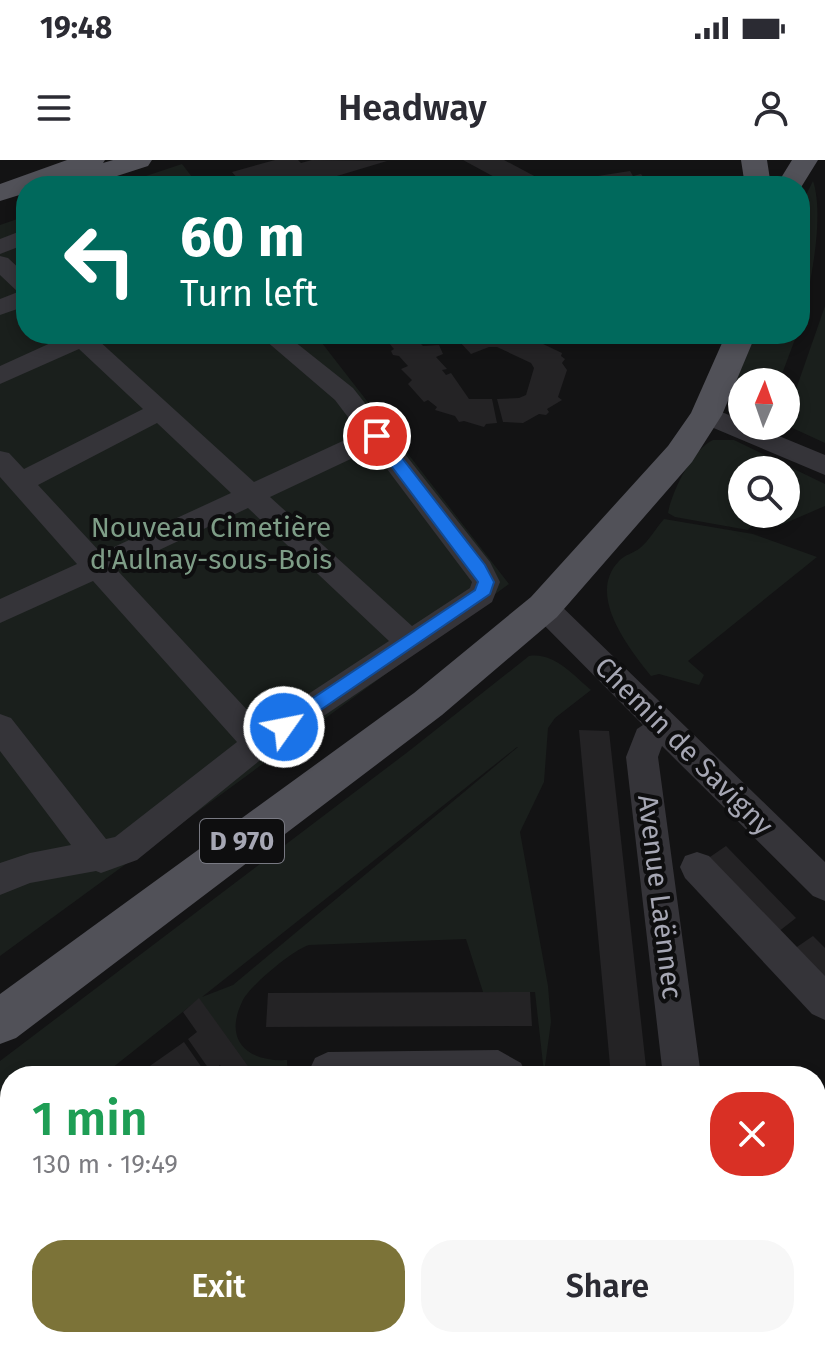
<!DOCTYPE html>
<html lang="en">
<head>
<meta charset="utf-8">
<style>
  :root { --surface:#fff; --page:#f7f7f7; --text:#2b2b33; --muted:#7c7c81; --accent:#7c7338 }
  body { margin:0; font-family:"Fira Sans",sans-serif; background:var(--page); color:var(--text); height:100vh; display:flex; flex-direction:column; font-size:30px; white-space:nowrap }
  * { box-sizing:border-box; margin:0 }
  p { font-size:26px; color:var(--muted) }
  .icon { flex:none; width:44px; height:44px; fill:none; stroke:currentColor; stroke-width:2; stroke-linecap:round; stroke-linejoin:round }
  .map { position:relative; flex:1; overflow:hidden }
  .drawer { position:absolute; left:0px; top:906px; width:826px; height:282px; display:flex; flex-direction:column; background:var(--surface); border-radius:32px 32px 0 0; box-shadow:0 4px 12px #0003 }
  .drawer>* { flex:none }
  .hud { position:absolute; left:16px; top:16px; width:794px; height:168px; border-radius:32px; box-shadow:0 4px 12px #0003; background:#00695c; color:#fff; overflow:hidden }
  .needle { width:52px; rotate:2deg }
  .controls { position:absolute; left:728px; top:208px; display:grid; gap:16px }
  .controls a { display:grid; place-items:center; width:72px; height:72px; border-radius:50%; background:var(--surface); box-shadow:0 4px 12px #0003; font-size:40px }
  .pin { position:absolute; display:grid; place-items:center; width:68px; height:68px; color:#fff; margin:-34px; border:4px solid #fff; border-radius:50%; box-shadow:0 2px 8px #0007 }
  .me { position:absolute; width:88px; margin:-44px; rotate:57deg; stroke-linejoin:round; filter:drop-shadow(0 0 6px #0008) }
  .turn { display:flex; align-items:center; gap:28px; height:168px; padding:0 32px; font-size:36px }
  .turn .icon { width:104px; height:104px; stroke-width:2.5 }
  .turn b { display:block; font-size:56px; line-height:68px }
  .round { display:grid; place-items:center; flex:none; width:84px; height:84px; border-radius:32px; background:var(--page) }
  .head { display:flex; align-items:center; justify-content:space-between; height:136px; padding:0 32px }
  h1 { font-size:48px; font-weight:600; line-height:60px; color:#1e9e55 }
  .primary-button { display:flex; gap:16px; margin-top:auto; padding:16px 32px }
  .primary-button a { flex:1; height:92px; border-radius:32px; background:var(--accent); color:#fff; font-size:32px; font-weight:600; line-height:92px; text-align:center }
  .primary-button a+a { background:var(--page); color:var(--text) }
  .status { display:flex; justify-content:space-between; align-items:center; height:56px; padding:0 40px; background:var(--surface); direction:ltr }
  .status svg { height:22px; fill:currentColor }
  header { display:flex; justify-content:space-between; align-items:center; height:104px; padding:0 32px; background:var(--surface); font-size:36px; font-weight:600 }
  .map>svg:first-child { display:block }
</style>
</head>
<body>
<div class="status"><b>19:48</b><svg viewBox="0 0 49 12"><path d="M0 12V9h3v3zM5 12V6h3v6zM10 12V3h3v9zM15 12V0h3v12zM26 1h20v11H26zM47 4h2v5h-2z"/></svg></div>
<header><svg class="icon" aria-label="menu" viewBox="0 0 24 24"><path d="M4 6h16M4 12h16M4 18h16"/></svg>Headway<svg class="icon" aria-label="person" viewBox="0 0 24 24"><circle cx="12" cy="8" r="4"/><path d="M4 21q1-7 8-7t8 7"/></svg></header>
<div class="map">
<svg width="825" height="1187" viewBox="0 0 825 1187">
  <rect width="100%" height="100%" fill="#131314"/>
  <!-- green -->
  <g fill="#1a1f1c" fill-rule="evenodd">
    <polygon points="182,4 199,26 116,26"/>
    <path d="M813 21C825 56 810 129 800 165V47Z"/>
    <polygon points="26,56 26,174 315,174 509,424 0,796 0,65"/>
    <polygon points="825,146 825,283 786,265 786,258"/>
    <polygon points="756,174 797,174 779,222 742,222 742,235 732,230"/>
    <path d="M713 280H734L825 324V346L781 365C765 359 759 357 748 370L675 357 668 353C672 331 692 290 713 280ZM742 310H786V354H742Z"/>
    <path d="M664 359 753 374 817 397 688 501 704 515 699 525 659 514 651 516C629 488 586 435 619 401 624 395 634 393 640 388 649 381 656 368 664 359Z"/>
    <path d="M529 496C554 492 573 515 591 530L555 558 548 568 544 622 520 672 548 826 551 862 544 913 535 832H483L466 779 309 785C294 789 248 827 242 842 223 882 249 902 287 900L288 916H255L199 839 102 916H10V987L0 994V901L409 591ZM518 587 233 825 202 837 517 587Z"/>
    <polygon points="443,1178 553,1178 555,1187 450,1187"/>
  </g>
  <!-- building -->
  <g fill="#242325">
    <polygon points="275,0 298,0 301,3 312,0 387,1 317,22 312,16 300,20 306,26 244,26 232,12"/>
    <polygon points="463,0 504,0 553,26 511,26"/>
    <polygon points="630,11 633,16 641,14 646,21 651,18 657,20 648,24 649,26 576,26 572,20"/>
    <polygon points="386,174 424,174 427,178 419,182 423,186 439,185 443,194 436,197 447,209 442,210 446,215 451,213 469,239 492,239 497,263 486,264 484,267 464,261 459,262 455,256 435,250 437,247 428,240 424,242 408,224 412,220 401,209 408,206 399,196 393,195 391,191 394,189 384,177"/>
    <polygon points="460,174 522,174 562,193 561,196 565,199 562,203 567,210 558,237 562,240 547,249 549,252 546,255 539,254 523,263 503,262 497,239 519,238 526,235 534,208 531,203 497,187 489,187 471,194 459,181 453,181 454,177"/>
    <polygon points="604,174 635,174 626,184"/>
    <polygon points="579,570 609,571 647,916 611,916"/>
    <polygon points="726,686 796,758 778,772 707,699"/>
    <polygon points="813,776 825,788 825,821 794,789"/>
    <polygon points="530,832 532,866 266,867 268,833"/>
    <polygon points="199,838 248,906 236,916 227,916 220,905 211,912 188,879 197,872 183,852"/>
    <polygon points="184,882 207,915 153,916 147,908"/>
    <polygon points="10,987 10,1028 0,1035 0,994"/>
    <polygon points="10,1049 10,1085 0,1092 0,1055"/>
    <polygon points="10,1121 10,1145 0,1152 0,1128"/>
    <polygon points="292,1178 323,1178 312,1187 297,1187"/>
    <polygon points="634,1178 676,1178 677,1187 635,1187"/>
  </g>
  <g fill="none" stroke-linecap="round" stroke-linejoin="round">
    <!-- minor -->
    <g fill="#353439" fill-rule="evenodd">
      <polygon points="26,69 26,84 0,94 0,79"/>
      <polygon points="0,96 8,98 26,115 26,146 0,155 0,139 18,132 0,115"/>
      <path d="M65 174H104L98 180 254 322 360 273 335 240 258 174H285L353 228 490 402 500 422 492 442 269 593 137 700 101 713 96 711 30 723 0 735V703L30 693 71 685 0 591V554L11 558 106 679 115 677 237 582 93 421 0 463V439L77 404 0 317V291L9 293 24 309 143 249 79 189 0 224V206L66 176ZM157 263 231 333 101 393 38 325ZM372 289 472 422 470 428 412 466 270 337ZM248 348 389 481 261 565 117 410Z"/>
      <polygon points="706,246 742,260 742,266 755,266 825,295 825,315 697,261 693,255 697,249"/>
      <polygon points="544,436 554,439 825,702 825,741 813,736 662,586 658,597 701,916 663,916 626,597 637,569 643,565 534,455 529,447 534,439"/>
      <polygon points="697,692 709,696 825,816 825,860 812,854 685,718 680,707 685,696"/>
      <polygon points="498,890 521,903 527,916 311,916 309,911 315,898 328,892"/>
      <polygon points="97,1178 150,1178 147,1187 93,1187"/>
      <polygon points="185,1178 230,1178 234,1187 188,1187"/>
      <polygon points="558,1178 600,1178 603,1187 559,1187"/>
      <polygon points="694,1178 736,1178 738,1187 694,1187"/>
    </g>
    <!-- major -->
    <g fill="#515158" fill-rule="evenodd">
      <polygon points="67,0 105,0 103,3 113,0 152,0 148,6 86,26 58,26 57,22 45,26 26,26 26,33 0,41 0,24"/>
      <polygon points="741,0 767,0 771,26 745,26"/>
      <polygon points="792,0 818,0 800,29 800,26 776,26"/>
      <polygon points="726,174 756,174 722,255 692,302 557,457 442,555 16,878 0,884 0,834 414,533 531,437 668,286 691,253"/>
    </g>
  </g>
  <!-- route -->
  <polygon fill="#1a73e8" stroke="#114b97" stroke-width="2" points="377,271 382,272 485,405 494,422 490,434 284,575 275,567 277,562 475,430 478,422 371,279 369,276"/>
  <g text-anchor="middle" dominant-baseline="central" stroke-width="8" stroke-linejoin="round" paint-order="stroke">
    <!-- shield labels -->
    <rect fill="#0e0e0f" stroke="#787982" stroke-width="2" x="200" y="659" width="84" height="44" rx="6"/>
    <g font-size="26" font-weight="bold" fill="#a6a7b4">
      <text x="242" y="681">D 970</text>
    </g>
    <!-- park labels -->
    <g font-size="28" fill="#7e9d87" stroke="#0e0e0f">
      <text x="211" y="367">Nouveau Cimetière<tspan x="211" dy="32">d'Aulnay-sous-Bois</tspan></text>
    </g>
    <!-- street labels -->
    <g font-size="28" fill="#a6a7b4" stroke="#0e0e0f">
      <text transform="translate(684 586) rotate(45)">Chemin de Savigny</text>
      <text transform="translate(660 737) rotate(83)">Avenue Laënnec</text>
    </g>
  </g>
</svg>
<div class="controls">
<a><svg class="needle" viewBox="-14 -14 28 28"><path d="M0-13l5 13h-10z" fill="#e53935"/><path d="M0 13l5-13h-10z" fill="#7c7c81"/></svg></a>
<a><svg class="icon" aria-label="search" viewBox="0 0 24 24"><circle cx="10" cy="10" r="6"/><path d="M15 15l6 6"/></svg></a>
</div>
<div class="pin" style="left:377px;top:276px;background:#d93025"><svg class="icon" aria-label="arrive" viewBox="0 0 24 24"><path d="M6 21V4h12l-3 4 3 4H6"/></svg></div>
<svg class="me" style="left:284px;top:567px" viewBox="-20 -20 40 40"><circle r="17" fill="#1a73e8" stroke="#fff" stroke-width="3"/><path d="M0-11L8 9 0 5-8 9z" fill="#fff"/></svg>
<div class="hud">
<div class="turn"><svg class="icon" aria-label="left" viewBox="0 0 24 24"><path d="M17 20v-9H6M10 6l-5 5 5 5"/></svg><div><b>60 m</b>Turn left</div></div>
</div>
<section class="drawer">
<div class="head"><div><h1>1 min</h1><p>130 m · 19:49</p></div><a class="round" style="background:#d93025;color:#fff"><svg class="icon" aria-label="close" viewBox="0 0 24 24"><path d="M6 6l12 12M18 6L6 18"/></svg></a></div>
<div class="primary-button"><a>Exit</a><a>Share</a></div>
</section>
</div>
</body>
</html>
